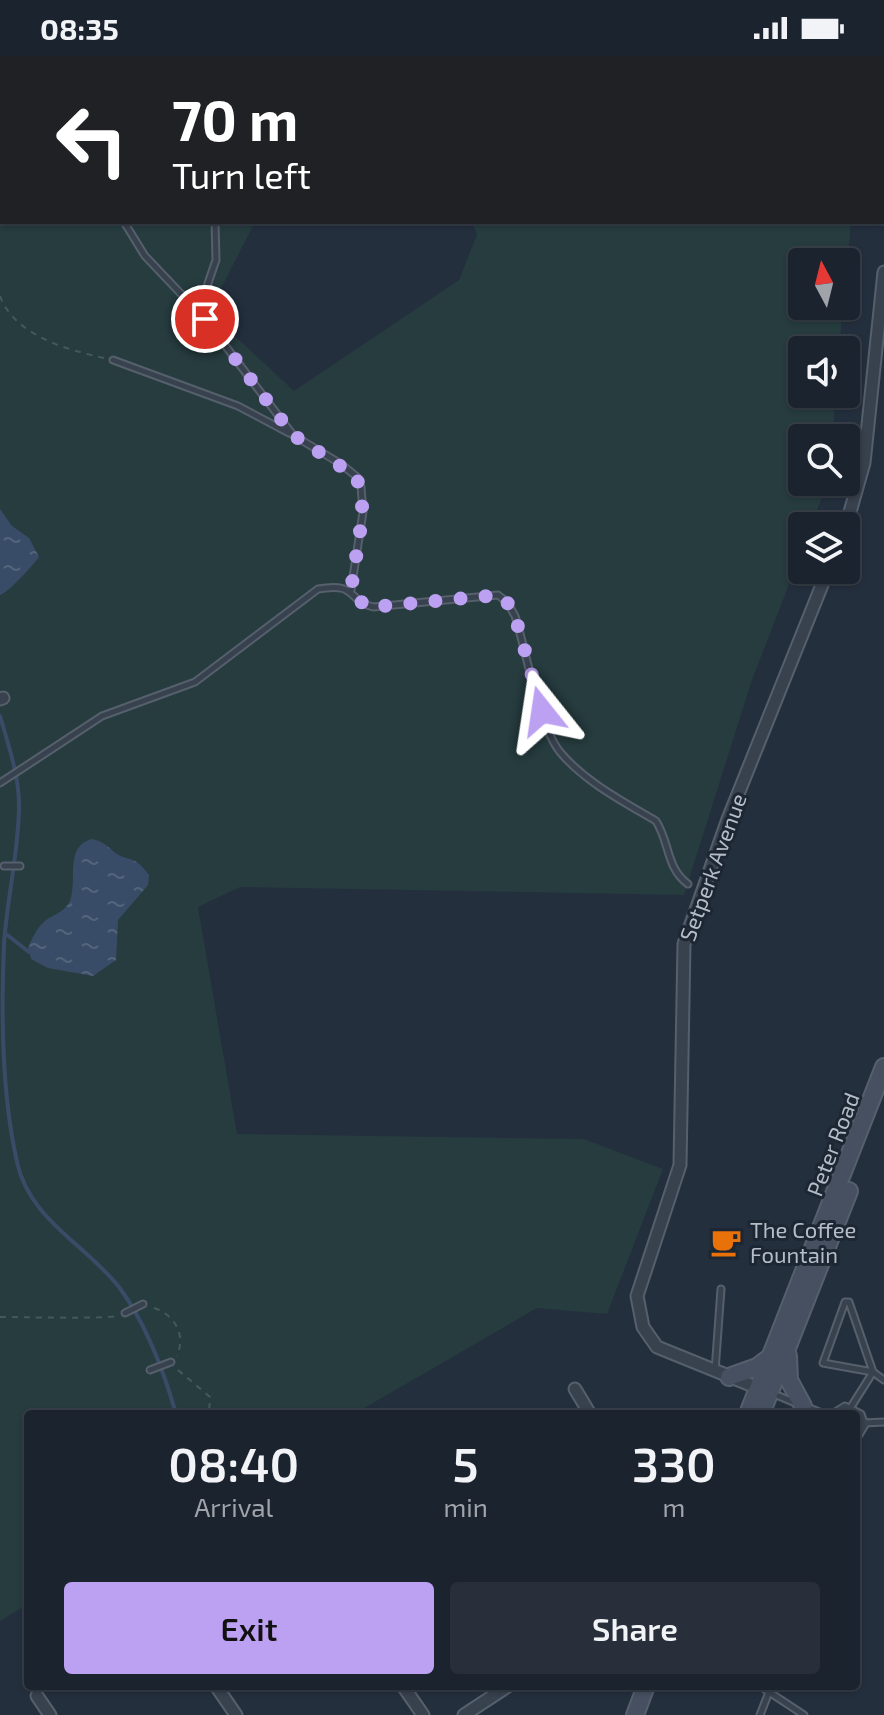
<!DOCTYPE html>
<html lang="en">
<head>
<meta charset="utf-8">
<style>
  :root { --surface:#1b232e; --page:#282f3a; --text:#f1f3f6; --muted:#a0a4aa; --line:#39404a; --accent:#bca0f2 }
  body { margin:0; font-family:"Exo 2",sans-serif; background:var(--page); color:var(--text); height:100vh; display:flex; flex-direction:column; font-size:30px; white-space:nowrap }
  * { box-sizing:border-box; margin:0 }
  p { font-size:26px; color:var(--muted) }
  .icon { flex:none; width:44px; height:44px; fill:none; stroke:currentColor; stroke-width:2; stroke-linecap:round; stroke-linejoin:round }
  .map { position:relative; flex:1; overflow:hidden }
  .drawer { position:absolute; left:24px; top:1354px; width:836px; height:280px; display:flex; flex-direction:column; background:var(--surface); border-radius:8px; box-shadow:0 2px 6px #0004,0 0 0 2px var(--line) }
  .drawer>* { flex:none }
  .top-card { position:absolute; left:0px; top:0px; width:884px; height:168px; box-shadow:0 2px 6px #0004,0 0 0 2px var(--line); background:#202124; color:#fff; overflow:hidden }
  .needle { width:52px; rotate:353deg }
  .tools { position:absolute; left:788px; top:192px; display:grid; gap:16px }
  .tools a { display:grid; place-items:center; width:72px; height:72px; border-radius:8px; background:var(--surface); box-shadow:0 2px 6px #0004,0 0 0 2px var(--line); font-size:40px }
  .pin { position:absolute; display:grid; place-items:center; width:68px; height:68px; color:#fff; margin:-34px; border:4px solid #fff; border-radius:50%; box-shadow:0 2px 8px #0007 }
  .me { position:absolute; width:88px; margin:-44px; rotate:345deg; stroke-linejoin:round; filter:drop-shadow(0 0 6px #0008) }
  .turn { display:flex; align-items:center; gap:28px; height:168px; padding:0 40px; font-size:36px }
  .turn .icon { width:104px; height:104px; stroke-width:2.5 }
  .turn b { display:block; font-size:56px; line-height:68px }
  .eta { display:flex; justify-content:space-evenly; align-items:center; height:136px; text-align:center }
  .eta b { font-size:48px; font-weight:600; line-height:56px }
  .button { display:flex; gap:16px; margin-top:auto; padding:16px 40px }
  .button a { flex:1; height:92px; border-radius:8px; background:var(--accent); color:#111; font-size:32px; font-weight:600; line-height:92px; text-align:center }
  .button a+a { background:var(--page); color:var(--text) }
  .status { display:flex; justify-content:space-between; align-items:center; height:56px; padding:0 40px; background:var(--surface); direction:ltr }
  .status svg { height:22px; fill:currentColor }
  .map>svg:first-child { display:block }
</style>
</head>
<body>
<div class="status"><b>08:35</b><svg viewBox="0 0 49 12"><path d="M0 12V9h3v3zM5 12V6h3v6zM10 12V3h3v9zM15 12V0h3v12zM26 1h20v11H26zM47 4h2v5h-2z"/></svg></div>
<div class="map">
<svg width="884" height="1659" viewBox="0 0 884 1659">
  <defs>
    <pattern id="water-ripples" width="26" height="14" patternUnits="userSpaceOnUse" patternTransform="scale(2)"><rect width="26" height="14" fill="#394c67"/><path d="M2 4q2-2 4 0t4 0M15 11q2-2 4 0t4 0" fill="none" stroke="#53647b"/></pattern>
  </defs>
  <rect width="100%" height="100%" fill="#242f3e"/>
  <!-- green -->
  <g fill="#263c3f">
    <polygon points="0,0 341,0 2,2 2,166 255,166 209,256 294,335 459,224 477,179 472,166 851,166 846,219 846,206 802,206 802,250 843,250 839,294 802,294 802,338 836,338 832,382 802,382 802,426 827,428 811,470 802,470 802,495 752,624 684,839 240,831 198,851 237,1078 584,1083 663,1113 607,1258 537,1252 354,1358 28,1358 28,1548 0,1565"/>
    <polygon points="456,0 866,0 454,2"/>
  </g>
  <!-- water -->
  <g fill="url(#water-ripples)">
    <path d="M0 453 12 470 29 482 39 501C33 509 8 537 0 539Z"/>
    <path d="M91 783C102 785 105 788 113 795 127 807 134 797 149 819L148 829 118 864 116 904 93 920 48 912 31 903 28 891C32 884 35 875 41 869 49 859 64 858 70 845 78 823 64 792 91 783Z"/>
  </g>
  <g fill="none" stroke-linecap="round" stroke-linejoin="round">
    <!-- stream -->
    <g stroke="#394c67" stroke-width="4">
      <path d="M0 660C8 688 19 719 19 749 19 795 7 842 4 888 1 956 2 1040 17 1106 29 1163 85 1188 119 1231 145 1266 164 1316 176 1358"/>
      <polyline points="6,878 29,896"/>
    </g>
    <!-- service casing -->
    <g stroke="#565f6c" stroke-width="9">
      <g id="service">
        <polyline points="81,2 82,0"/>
        <polyline points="0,63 2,63"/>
        <polyline points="124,166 145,200 204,262"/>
        <polyline points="215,166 216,204 205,236 205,263 293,379 341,408 357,421 361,431 363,456 351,534"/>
        <polyline points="113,304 238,350 289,377"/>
        <path d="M0 727 102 660 195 626 318 533C358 526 346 544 373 551L498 539 507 546 515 560C527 597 538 668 560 696 585 726 624 746 656 765 670 787 666 812 688 828"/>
        <polyline points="4,810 20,810"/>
        <polyline points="125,1257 143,1248"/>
        <polyline points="150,1314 171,1306"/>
        <polyline points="715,1315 721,1233"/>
        <polyline points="873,1316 849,1246 845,1246 823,1307 873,1316 884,1324"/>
        <polyline points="774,1338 798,1348"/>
        <polyline points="807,1351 824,1358"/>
        <polyline points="851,1351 873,1316"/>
        <polyline points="832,1358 845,1350 861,1358 865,1369 856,1384"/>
        <polyline points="864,1367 884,1366"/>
        <polyline points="760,1630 804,1659"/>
        <polyline points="760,1659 769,1636"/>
      </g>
    </g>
    <!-- minor casing -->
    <g stroke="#565f6c" stroke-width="15">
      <g id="minor">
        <polyline points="846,470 864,407 884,216"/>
        <polyline points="0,643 3,642"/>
        <polyline points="575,1333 590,1358"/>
        <polyline points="763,1334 657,1291 643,1271 637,1240 680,1109 684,888 728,763 828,514"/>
        <polyline points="216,1630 236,1659"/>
        <polyline points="403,1630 423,1659"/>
        <polyline points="37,1640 50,1659"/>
        <polyline points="464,1659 508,1630"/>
      </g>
    </g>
    <!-- secondary casing -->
    <g stroke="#565f6c" stroke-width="20">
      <g id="secondary">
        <polyline points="788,1300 789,1324 803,1350"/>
        <polyline points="729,1321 757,1311 769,1302"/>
        <polyline points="748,1358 884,1011"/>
        <polyline points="761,1358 849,1135"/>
        <polyline points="635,1659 646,1630"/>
      </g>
    </g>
    <!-- path -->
    <g stroke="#44595c" stroke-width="2" stroke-dasharray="6 6" stroke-linecap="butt">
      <path d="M0 240C14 279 67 294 104 302"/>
      <path d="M154 1252C175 1259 186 1279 177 1300"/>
      <path d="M0 1261C17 1261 109 1263 116 1260"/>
      <polyline points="178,1314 210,1341 209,1358"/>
    </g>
    <!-- service -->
    <use href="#service" stroke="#38414e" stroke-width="5"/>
    <!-- minor -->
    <use href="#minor" stroke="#38414e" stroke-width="11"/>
    <!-- secondary -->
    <use href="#secondary" stroke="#465061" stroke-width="16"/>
  </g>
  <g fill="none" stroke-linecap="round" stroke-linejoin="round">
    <!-- route -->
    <polyline stroke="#bca0f2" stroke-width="14" stroke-dasharray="0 25.2" points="205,263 293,379 357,421 363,456 351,534 364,549 373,551 498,539 507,546 515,560 542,655"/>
  </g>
  <!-- icons -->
  <defs>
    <g id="cafe-bare" transform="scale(2.4)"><path d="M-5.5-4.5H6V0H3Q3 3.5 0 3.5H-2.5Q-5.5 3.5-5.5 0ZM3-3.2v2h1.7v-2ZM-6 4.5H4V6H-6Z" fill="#e8710a" stroke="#1d2633" stroke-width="2.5" paint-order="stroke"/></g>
  </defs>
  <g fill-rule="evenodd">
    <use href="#cafe-bare" x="726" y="1186"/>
  </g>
  <g text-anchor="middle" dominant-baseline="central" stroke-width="6" stroke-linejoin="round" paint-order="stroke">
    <!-- street labels -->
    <g font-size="22" fill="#b4bcc9" stroke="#1d2633">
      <text transform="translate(712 811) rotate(-70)">Setperk Avenue</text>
      <text transform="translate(832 1088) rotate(-69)">Peter Road</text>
    </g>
    <!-- poi labels -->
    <g font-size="22" fill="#b4bcc9" stroke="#1d2633" text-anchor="start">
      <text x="750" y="1173">The Coffee<tspan x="750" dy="25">Fountain</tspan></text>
    </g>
  </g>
</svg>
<div class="tools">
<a><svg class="needle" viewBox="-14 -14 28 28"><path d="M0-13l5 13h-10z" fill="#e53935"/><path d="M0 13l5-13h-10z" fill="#a0a4aa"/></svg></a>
<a><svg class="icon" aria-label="sound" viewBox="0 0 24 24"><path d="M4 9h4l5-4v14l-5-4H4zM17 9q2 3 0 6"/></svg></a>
<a><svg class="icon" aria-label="search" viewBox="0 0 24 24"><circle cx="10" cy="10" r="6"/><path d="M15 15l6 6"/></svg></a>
<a><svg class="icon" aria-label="layers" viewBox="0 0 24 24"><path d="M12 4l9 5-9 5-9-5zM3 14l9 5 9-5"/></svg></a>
</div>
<div class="pin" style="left:205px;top:263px;background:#d93025"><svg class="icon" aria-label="arrive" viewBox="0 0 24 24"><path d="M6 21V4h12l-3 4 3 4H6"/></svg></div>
<svg class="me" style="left:542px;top:655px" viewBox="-20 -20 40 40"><path d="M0-17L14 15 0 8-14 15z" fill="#bca0f2" stroke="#fff" stroke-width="4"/></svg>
<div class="top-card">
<div class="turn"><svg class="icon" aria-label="left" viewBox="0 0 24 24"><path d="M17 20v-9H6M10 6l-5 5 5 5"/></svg><div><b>70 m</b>Turn left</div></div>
</div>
<section class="drawer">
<div class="eta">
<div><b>08:40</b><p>Arrival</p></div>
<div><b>5</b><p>min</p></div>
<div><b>330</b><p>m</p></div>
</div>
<div class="button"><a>Exit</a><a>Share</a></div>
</section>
</div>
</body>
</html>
